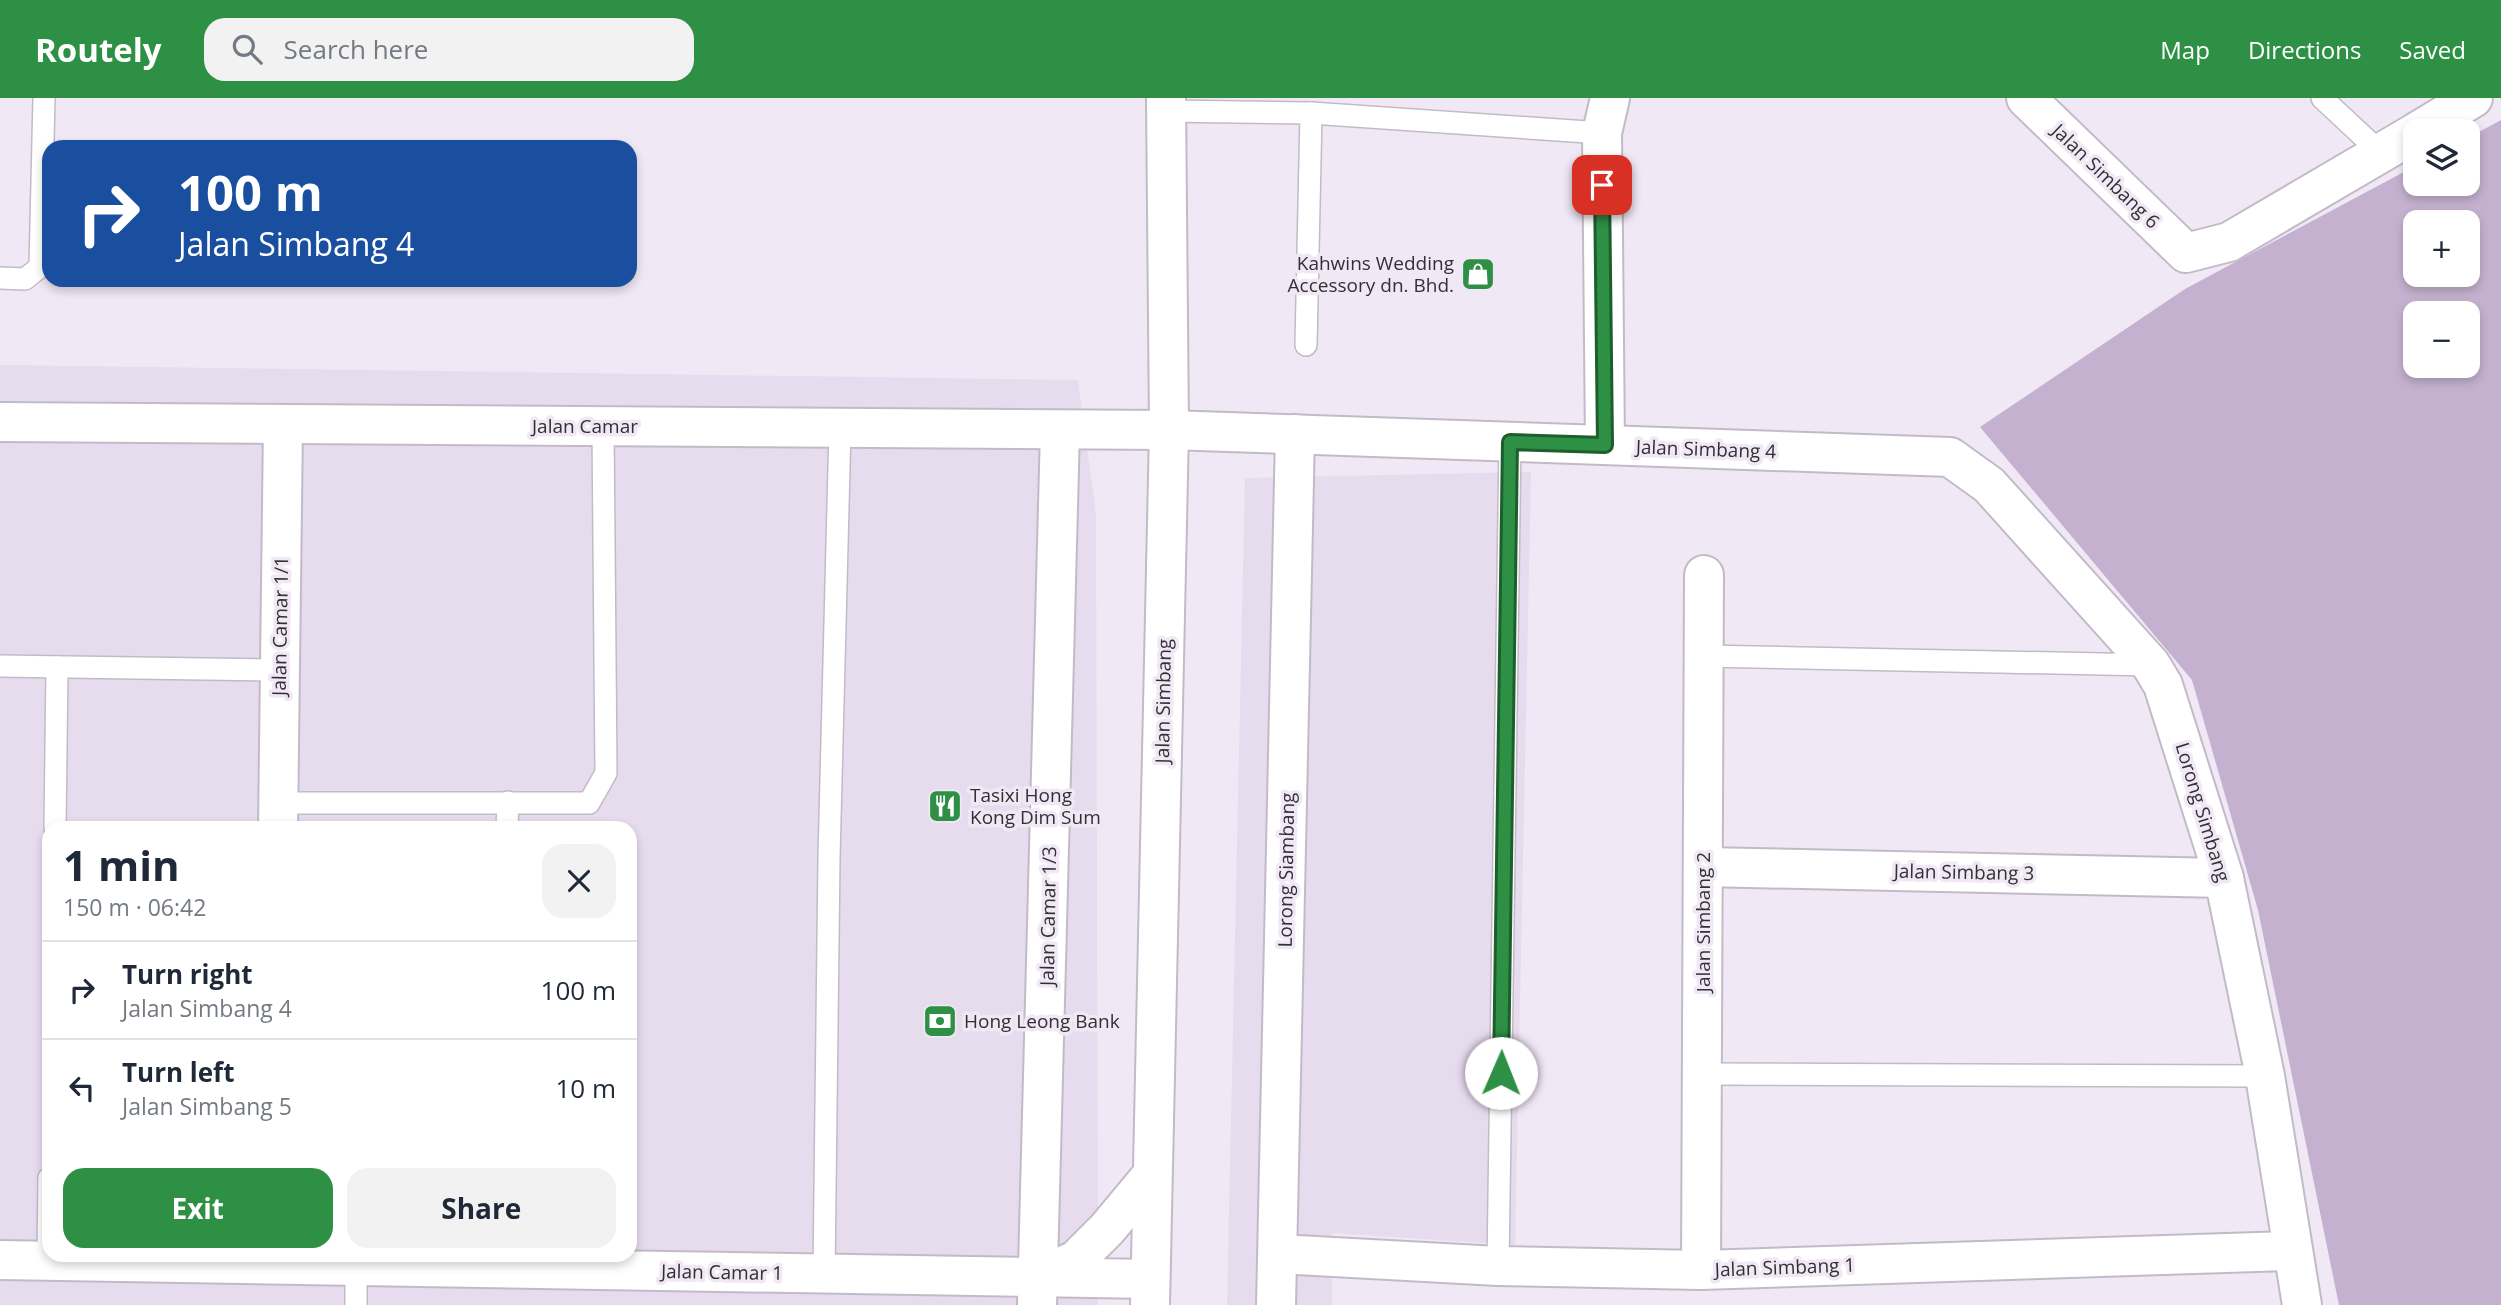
<!DOCTYPE html>
<html lang="en">
<head>
<meta charset="utf-8">
<style>
  :root { --surface:#fff; --page:#f2f2f3; --text:#1f2937; --muted:#747a83; --line:#e0e1e3; --accent:#2d9045 }
  body { margin:0; font-family:"Open Sans",sans-serif; background:var(--page); color:var(--text); height:100vh; display:flex; flex-direction:column; font-size:26px; white-space:nowrap }
  * { box-sizing:border-box; margin:0 }
  p { font-size:23px; color:var(--muted) }
  .icon { flex:none; width:38px; height:38px; fill:none; stroke:currentColor; stroke-width:2; stroke-linecap:round; stroke-linejoin:round }
  .map { position:relative; flex:1; overflow:hidden }
  .drawer { position:absolute; left:42px; top:723px; width:595px; height:441px; display:flex; flex-direction:column; background:var(--surface); border-radius:21px; box-shadow:0 4px 10px #0003 }
  .drawer>* { flex:none }
  .banner { position:absolute; left:42px; top:42px; width:595px; height:147px; border-radius:21px; box-shadow:0 4px 10px #0003; background:#1a4fa0; color:#fff; overflow:hidden }
  .controls { position:absolute; left:2403px; top:21px; display:grid; gap:14px }
  .controls a { display:grid; place-items:center; width:77px; height:77px; border-radius:14px; background:var(--surface); box-shadow:0 4px 10px #0003; font-size:35px }
  .pin { position:absolute; display:grid; place-items:center; width:60px; height:60px; color:#fff; margin:-30px; border-radius:14px; box-shadow:0 4px 10px #0006 }
  .me { position:absolute; width:77px; margin:-38px; rotate:1deg; stroke-linejoin:round; filter:drop-shadow(0 0 5px #0008) }
  .turn { display:flex; align-items:center; gap:24px; height:147px; padding:0 21px; font-size:32px }
  .turn .icon { width:91px; height:91px; stroke-width:2.5 }
  .turn b { display:block; font-size:49px; line-height:60px }
  .round { display:grid; place-items:center; flex:none; width:74px; height:74px; border-radius:21px; background:var(--page) }
  .summary { display:flex; align-items:center; justify-content:space-between; height:119px; padding:0 21px }
  h1 { font-size:42px; font-weight:700; line-height:52px }
  .button { display:flex; gap:14px; margin-top:auto; padding:14px 21px }
  .button a { flex:1; height:80px; border-radius:21px; background:var(--accent); color:#fff; font-size:28px; font-weight:700; line-height:80px; text-align:center }
  .button a+a { background:var(--page); color:var(--text) }
  ul { padding:0; list-style:none }
  li { display:flex; align-items:center; gap:21px; height:98px; padding:0 21px; border-top:2px solid var(--line) }
  li div { flex:1 }
  li b { display:block; font-size:26px }
  li em { font-style:normal }
  header { display:flex; align-items:center; gap:42px; box-sizing:border-box; height:98px; padding:0 35px; background:var(--accent); color:#fff }
  header strong { font-size:33px }
  nav { display:flex; gap:38px; margin-inline-start:auto; font-size:24px }
  .search { width:490px; height:63px; background:var(--page); display:flex; align-items:center; gap:18px; box-sizing:border-box; padding:0 24px; border-radius:21px; color:var(--muted); font-size:26px }
  .map>svg:first-child { display:block }
</style>
</head>
<body>
<header>
<strong>Routely</strong>
<div class="search"><svg class="icon" aria-label="search" viewBox="0 0 24 24"><circle cx="10" cy="10" r="6"/><path d="M15 15l6 6"/></svg>Search here</div>
<nav><a>Map</a><a>Directions</a><a>Saved</a></nav>
</header>
<div class="map">
<svg width="2501" height="1207" viewBox="0 0 2501 1207">
  <rect width="100%" height="100%" fill="#f0e8f5"/>
  <!-- built -->
  <g fill="#e7dbee" fill-rule="evenodd">
    <path d="M0 267 1078 282 1096 417 1098 1207H0ZM49 730H630V1157H49Z"/>
    <polygon points="1531,374 1515,1147 1332,1135 1332,1207 1227,1207 1245,380"/>
  </g>
  <!-- forest -->
  <path fill="#c4b1cf" fill-rule="evenodd" d="M2501 22V1207H2339L2258 812 2192 582 1980 329 2185 191 2415 68V86H2468V40ZM2415 124H2468V177H2415ZM2415 215H2468V268H2415Z"/>
  <g fill="none" stroke-linecap="round" stroke-linejoin="round">
    <!-- lane casing -->
    <g stroke="#c2bbc7" stroke-width="24">
      <g id="lane">
        <polyline points="2322,0 2381,55"/>
        <polyline points="1165,13 1311,15 1602,35"/>
        <polyline points="0,180 25,181 40,169 44,0"/>
        <polyline points="1306,247 1311,15"/>
        <polyline points="1704,558 2151,567"/>
        <polyline points="0,568 280,572"/>
        <polyline points="278,705 589,705 606,675 603,329"/>
        <polyline points="55,730 57,569"/>
        <polyline points="507,730 508,704"/>
        <polyline points="1702,976 2265,978"/>
        <polyline points="48,1163 49,1080"/>
        <polyline points="356,1168 356,1207"/>
        <polyline points="1498,1168 1510,344"/>
        <polyline points="824,1176 829,760 840,330"/>
      </g>
    </g>
    <!-- street casing -->
    <g stroke="#c2bbc7" stroke-width="42">
      <g id="street">
        <polyline points="2026,0 2186,155 2229,144 2415,35"/>
        <polyline points="2418,33 2473,0"/>
        <polyline points="0,324 1169,332 1950,359 1989,387 2151,567 2163,587 2224,780 2265,978 2302,1207"/>
        <polyline points="1605,347 1602,35 1610,0"/>
        <polyline points="278,730 283,326"/>
        <polyline points="1703,769 2224,780"/>
        <polyline points="1279,1156 1498,1168 1701,1172 2291,1153"/>
        <polyline points="0,1162 1150,1181"/>
        <polyline points="1701,1172 1704,477"/>
        <polyline points="1040,1178 1076,1162 1107,1131 1152,1077"/>
        <polyline points="1037,1207 1060,332"/>
        <polyline points="1276,1207 1295,336"/>
      </g>
    </g>
    <!-- secondary casing -->
    <g stroke="#c2bbc7" stroke-width="42">
      <polyline id="secondary" points="1150,1207 1169,332 1166,0"/>
    </g>
    <!-- lane -->
    <use href="#lane" stroke="#fff" stroke-width="21"/>
    <!-- street -->
    <use href="#street" stroke="#fff" stroke-width="38"/>
    <!-- secondary -->
    <use href="#secondary" stroke="#fff" stroke-width="38"/>
  </g>
  <g fill="none" stroke-linecap="round" stroke-linejoin="round">
    <!-- route casing -->
    <g stroke="#1d5e2d" stroke-width="18">
      <polyline id="route" points="1501,975 1510,344 1605,347 1602,87"/>
    </g>
    <!-- route -->
    <use href="#route" stroke="#2d9045" stroke-width="12"/>
  </g>
  <!-- icons -->
  <defs>
    <g id="shop-square" transform="scale(1.75)"><rect x="-9" y="-9" width="18" height="18" rx="4" fill="#2d9045" stroke="#f0e8f5"/><path d="M-5-2.5h2.3a2.7 3.5 0 0 1 5.4 0H5L5.5 6h-11ZM-1.5-2.5h3a1.5 2.3 0 0 0-3 0Z" fill="#fff"/></g>
    <g id="restaurant-square" transform="scale(1.75)"><rect x="-9" y="-9" width="18" height="18" rx="4" fill="#2d9045" stroke="#f0e8f5"/><path d="M-5-6h1v4h1v-4h1v4h1v-4h1v5L-1.5 .5V6h-2V.5L-5-1ZM5-6V6H3V1.5H1.5Q1.5-4 5-6Z" fill="#fff"/></g>
    <g id="bank-square" transform="scale(1.75)"><rect x="-9" y="-9" width="18" height="18" rx="4" fill="#2d9045" stroke="#f0e8f5"/><path d="M-6-4H6V4H-6ZM0-2.3a2.3 2.3 0 1 0 0 4.6a2.3 2.3 0 1 0 0-4.6Z" fill="#fff"/></g>
  </defs>
  <g fill-rule="evenodd">
    <use href="#shop-square" x="1478" y="176"/>
    <use href="#restaurant-square" x="945" y="708"/>
    <use href="#bank-square" x="940" y="923"/>
  </g>
  <g text-anchor="middle" dominant-baseline="central" stroke-width="7" stroke-linejoin="round" paint-order="stroke">
    <!-- street labels -->
    <g font-size="19" fill="#333035" stroke="#f0e8f5">
      <text transform="translate(2106 78) rotate(44)">Jalan Simbang 6</text>
      <text x="585" y="328">Jalan Camar</text>
      <text transform="translate(1706 351) rotate(2)">Jalan Simbang 4</text>
      <text transform="translate(280 528) rotate(-89)">Jalan Camar 1/1</text>
      <text transform="translate(1163 603) rotate(-89)">Jalan Simbang</text>
      <text transform="translate(2203 714) rotate(73)">Lorong Simbang</text>
      <text transform="translate(1286 772) rotate(-89)">Lorong Siambang</text>
      <text transform="translate(1964 774) rotate(1)">Jalan Simbang 3</text>
      <text transform="translate(1048 818) rotate(-89)">Jalan Camar 1/3</text>
      <text transform="translate(1703 824) rotate(-90)">Jalan Simbang 2</text>
      <text transform="translate(1785 1169) rotate(-2)">Jalan Simbang 1</text>
      <text transform="translate(722 1174) rotate(1)">Jalan Camar 1</text>
    </g>
    <!-- poi labels -->
    <g font-size="19" fill="#333035" stroke="#f0e8f5" text-anchor="start">
      <text x="1454" y="165" text-anchor="end">Kahwins Wedding<tspan x="1454" dy="22">Accessory dn. Bhd.</tspan></text>
      <text x="970" y="697">Tasixi Hong<tspan x="970" dy="22">Kong Dim Sum</tspan></text>
      <text x="964" y="923">Hong Leong Bank</text>
    </g>
  </g>
</svg>
<div class="controls">
<a><svg class="icon" aria-label="layers" viewBox="0 0 24 24"><path d="M12 4l9 5-9 5-9-5zM3 14l9 5 9-5"/></svg></a>
<a>+</a>
<a>−</a>
</div>
<div class="pin" style="left:1602px;top:87px;background:#d93025"><svg class="icon" aria-label="arrive" viewBox="0 0 24 24"><path d="M6 21V4h12l-3 4 3 4H6"/></svg></div>
<svg class="me" style="left:1501px;top:975px" viewBox="-20 -20 40 40"><circle r="19" fill="#fff"/><path d="M0-13L10 11 0 6-10 11z" fill="#2d9045"/></svg>
<div class="banner">
<div class="turn"><svg class="icon" aria-label="right" viewBox="0 0 24 24"><path d="M7 20v-9h11M14 6l5 5-5 5"/></svg><div><b>100 m</b>Jalan Simbang 4</div></div>
</div>
<section class="drawer">
<div class="summary"><div><h1>1 min</h1><p>150 m · 06:42</p></div><a class="round"><svg class="icon" aria-label="close" viewBox="0 0 24 24"><path d="M6 6l12 12M18 6L6 18"/></svg></a></div>
<ul>
<li><svg class="icon" aria-label="right" viewBox="0 0 24 24"><path d="M7 20v-9h11M14 6l5 5-5 5"/></svg><div><b>Turn right</b><p>Jalan Simbang 4</p></div><em>100 m</em></li>
<li><svg class="icon" aria-label="left" viewBox="0 0 24 24"><path d="M17 20v-9H6M10 6l-5 5 5 5"/></svg><div><b>Turn left</b><p>Jalan Simbang 5</p></div><em>10 m</em></li>
</ul>
<div class="button"><a>Exit</a><a>Share</a></div>
</section>
</div>
</body>
</html>
